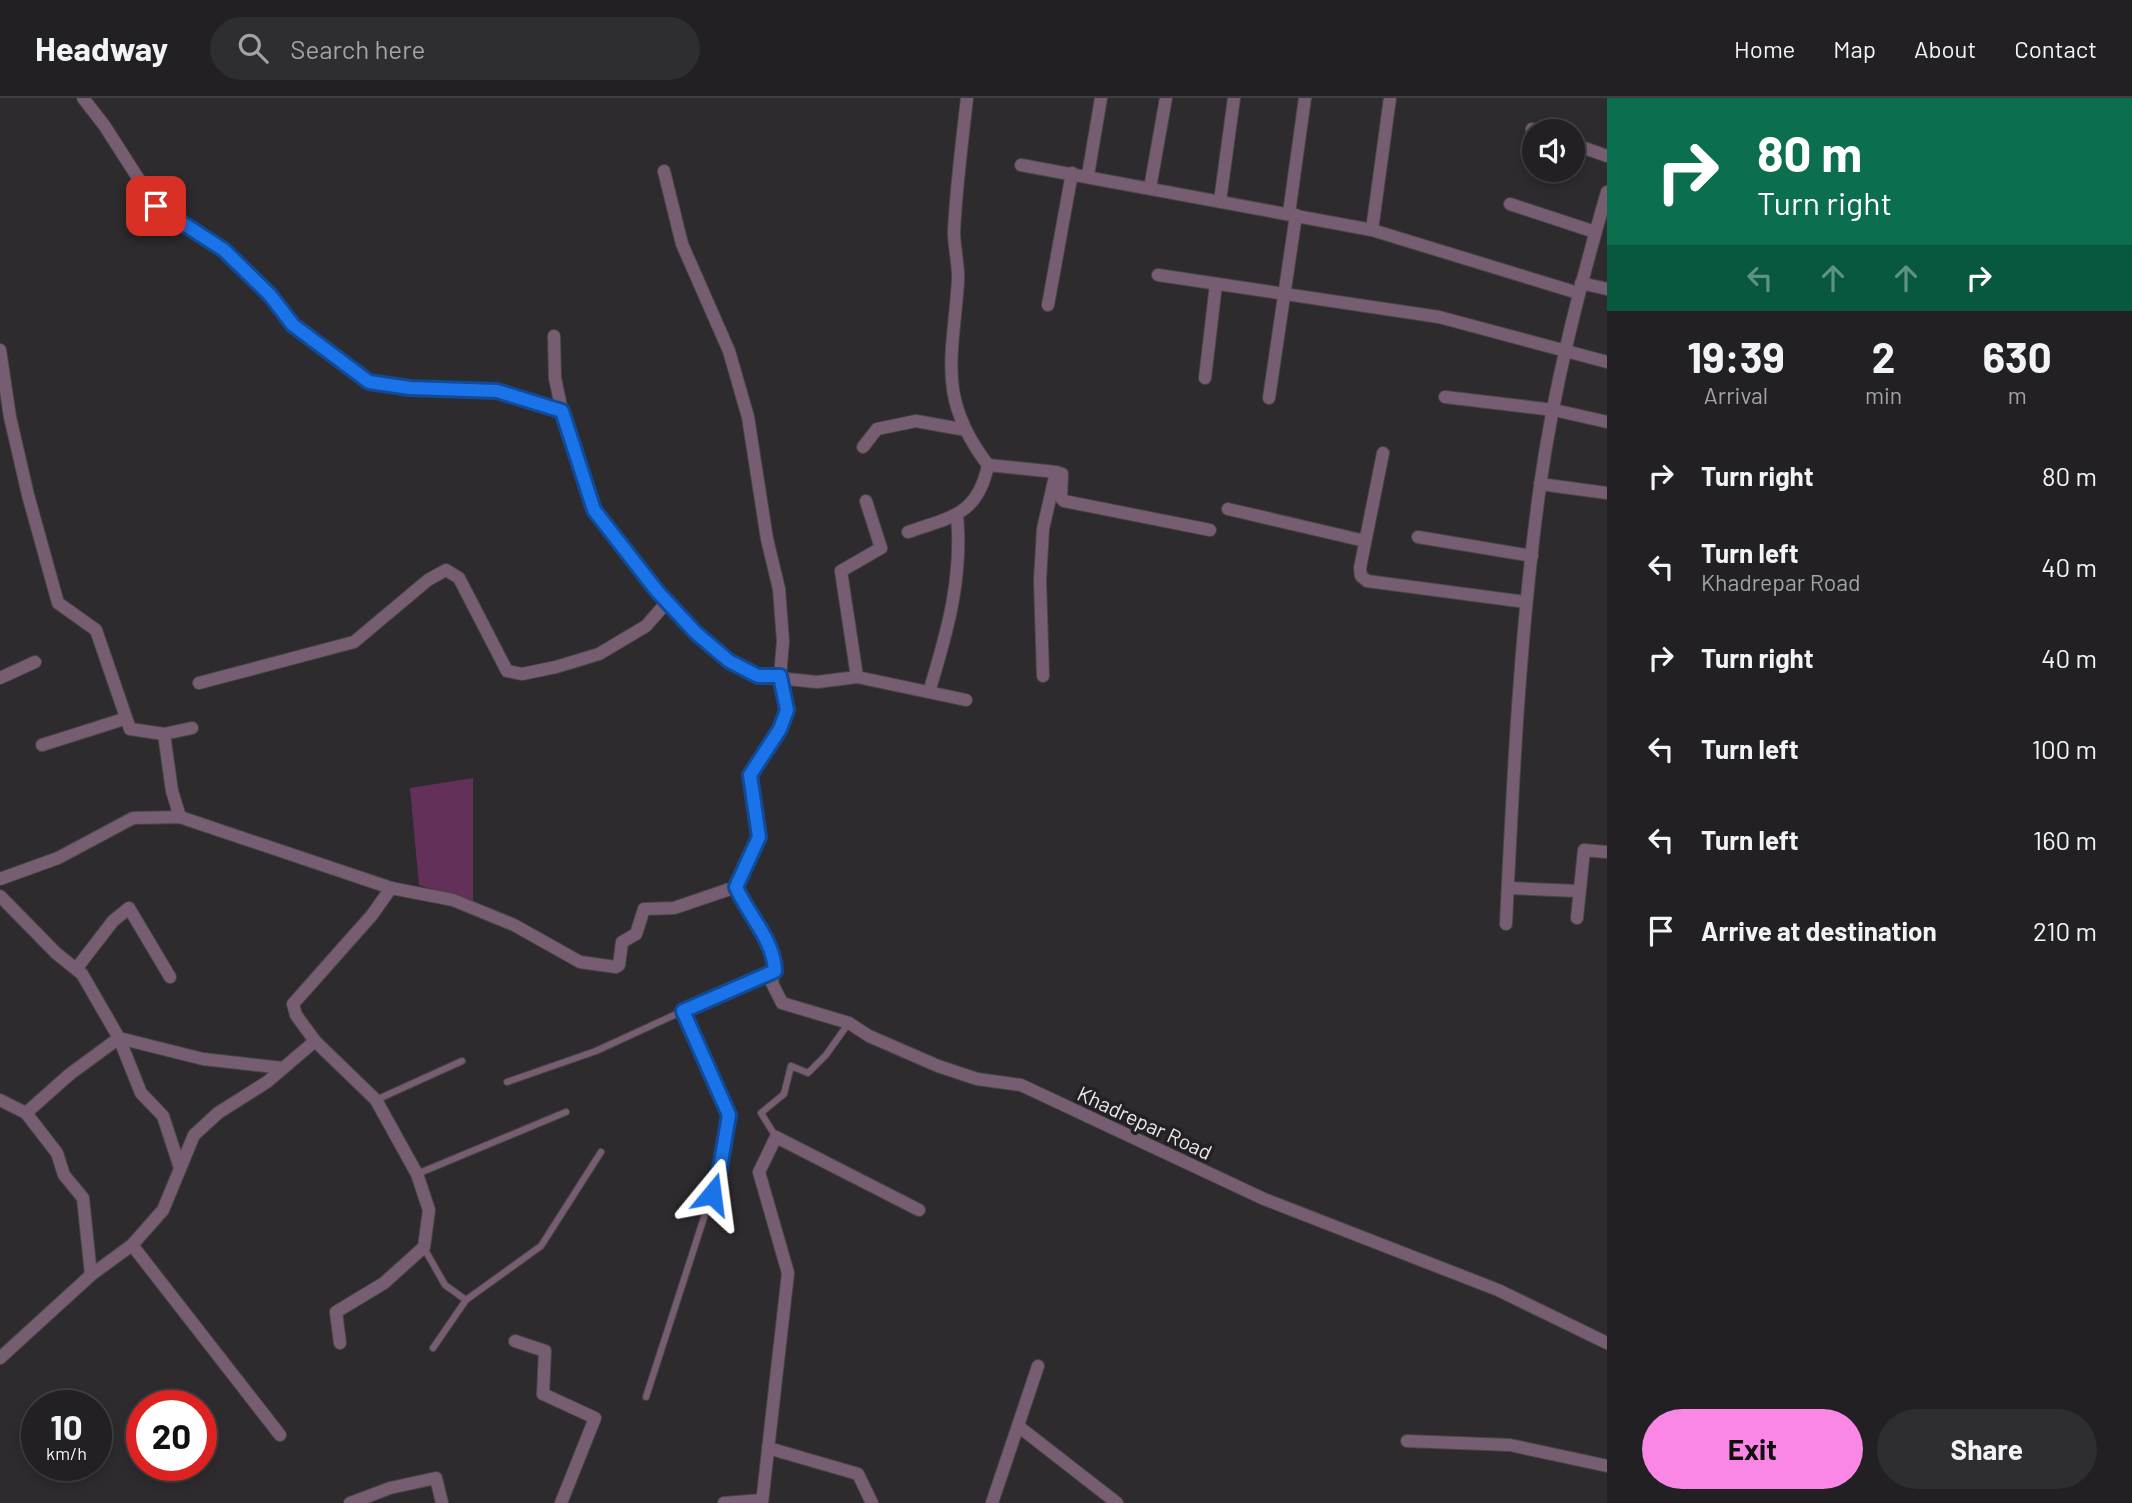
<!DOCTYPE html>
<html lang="en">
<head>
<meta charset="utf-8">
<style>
  :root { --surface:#222022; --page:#2e2d2f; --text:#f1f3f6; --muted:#a2a3a5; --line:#3f3e40; --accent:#fa87e6 }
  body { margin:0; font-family:Barlow,sans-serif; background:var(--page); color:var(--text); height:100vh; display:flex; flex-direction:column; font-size:26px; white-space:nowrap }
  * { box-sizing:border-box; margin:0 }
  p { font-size:23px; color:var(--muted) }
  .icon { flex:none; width:38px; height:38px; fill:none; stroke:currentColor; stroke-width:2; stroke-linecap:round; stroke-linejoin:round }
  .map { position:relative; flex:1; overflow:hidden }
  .panel { display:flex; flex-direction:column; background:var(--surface); width:525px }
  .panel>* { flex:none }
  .hud { background:#0b6e4f; color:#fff; overflow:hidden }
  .tools { position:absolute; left:1522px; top:21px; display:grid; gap:14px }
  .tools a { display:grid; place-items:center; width:63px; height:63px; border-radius:50%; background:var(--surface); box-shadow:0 4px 10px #0003,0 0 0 2px var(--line); font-size:35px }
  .speed { position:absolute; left:21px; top:1292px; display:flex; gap:14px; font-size:35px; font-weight:700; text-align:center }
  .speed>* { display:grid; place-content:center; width:91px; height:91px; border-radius:50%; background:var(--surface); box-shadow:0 4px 10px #0003,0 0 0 2px var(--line); line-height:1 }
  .speed small { font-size:18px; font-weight:400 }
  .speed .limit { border:10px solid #d22; background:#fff; color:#111 }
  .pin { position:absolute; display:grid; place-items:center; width:60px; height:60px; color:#fff; margin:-30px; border-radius:14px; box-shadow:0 4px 10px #0006 }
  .me { position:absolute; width:77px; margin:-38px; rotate:16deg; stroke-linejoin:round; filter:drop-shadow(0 0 5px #0008) }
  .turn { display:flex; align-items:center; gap:24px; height:147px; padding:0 35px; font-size:32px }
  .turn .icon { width:91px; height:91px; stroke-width:2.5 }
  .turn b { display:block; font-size:49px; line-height:60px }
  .lanes { display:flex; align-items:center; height:66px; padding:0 35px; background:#0003; justify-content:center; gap:35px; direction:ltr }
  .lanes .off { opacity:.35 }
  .eta { display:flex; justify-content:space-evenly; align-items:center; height:119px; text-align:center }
  .eta b { font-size:42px; font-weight:700; line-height:49px }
  .button { display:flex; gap:14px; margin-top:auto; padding:14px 35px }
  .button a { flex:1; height:80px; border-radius:42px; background:var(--accent); color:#111; font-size:28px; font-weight:700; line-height:80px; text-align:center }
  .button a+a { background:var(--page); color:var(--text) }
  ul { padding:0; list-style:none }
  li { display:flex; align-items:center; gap:21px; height:91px; padding:0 35px }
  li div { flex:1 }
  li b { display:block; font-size:26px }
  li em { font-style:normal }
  header { display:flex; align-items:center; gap:42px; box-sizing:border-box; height:98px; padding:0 35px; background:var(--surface); border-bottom:2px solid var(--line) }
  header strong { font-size:33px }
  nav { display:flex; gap:38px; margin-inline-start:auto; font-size:24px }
  .search { width:490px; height:63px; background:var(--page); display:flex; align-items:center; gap:18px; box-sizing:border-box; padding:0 24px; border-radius:38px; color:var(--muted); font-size:26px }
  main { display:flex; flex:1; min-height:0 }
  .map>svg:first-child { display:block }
</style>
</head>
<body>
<header>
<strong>Headway</strong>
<div class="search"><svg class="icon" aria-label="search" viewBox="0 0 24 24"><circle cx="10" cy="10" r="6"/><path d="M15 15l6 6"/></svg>Search here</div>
<nav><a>Home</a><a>Map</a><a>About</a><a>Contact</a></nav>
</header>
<main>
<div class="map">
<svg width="1607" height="1405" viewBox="0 0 1607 1405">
  <rect width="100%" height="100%" fill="#2d2b2d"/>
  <!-- green -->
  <polygon fill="#63305a" points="473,680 473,804 419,787 410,690"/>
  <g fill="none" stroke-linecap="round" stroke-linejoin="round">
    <!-- lane casing -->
    <g stroke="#484647" stroke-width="8">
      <g id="lane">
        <polyline points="507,984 596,953 683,913 773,876"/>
        <polyline points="376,1002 462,963"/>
        <polyline points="776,1039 761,1015 784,996 791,968 808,975 826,957 848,926"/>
        <polyline points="417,1076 566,1014"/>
        <polyline points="424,1150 445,1187 466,1202"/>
        <polyline points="433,1250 466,1202 541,1148 601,1054"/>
        <polyline points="646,1299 720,1070 729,1017 683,913"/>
      </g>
    </g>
    <!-- street casing -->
    <g stroke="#484647" stroke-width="14">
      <g id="street">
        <polyline points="83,0 104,27 156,108 224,152 270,197 293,227 369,284 410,290 497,293 562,313"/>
        <polyline points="1532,31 1537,33"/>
        <polyline points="1573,46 1607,58"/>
        <polyline points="1021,67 1372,132 1578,195"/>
        <polyline points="1088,77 1101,0"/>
        <polyline points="1150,90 1166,0"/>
        <polyline points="1220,103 1234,0"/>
        <polyline points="1510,106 1595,134"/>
        <polyline points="1289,115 1305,0"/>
        <polyline points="1372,132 1390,0"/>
        <polyline points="1158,177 1439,219 1607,264"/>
        <polyline points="1581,185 1607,191"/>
        <polyline points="1048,207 1072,75"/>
        <polyline points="554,238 555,280 564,323 594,412 657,493 696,535 729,563 758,578 817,584 857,579 966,602"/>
        <polyline points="0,252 10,319 28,397 58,505 96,532 130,631 164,636 192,630"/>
        <polyline points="1205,280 1216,186"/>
        <polyline points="1445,299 1554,312 1607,324"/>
        <polyline points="1269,300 1296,117"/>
        <polyline points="863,349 877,331 916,323 966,332"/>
        <polyline points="1383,355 1360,470 1361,478 1367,483 1526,504"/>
        <polyline points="988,367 1056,374 1062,376 1061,400 1064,403 1210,432"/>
        <polyline points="1540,386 1607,395"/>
        <polyline points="1228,411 1365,443"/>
        <path d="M908 434C951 419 978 417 988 367 936 299 953 259 958 183 959 167 954 150 954 134 956 90 962 45 967 0"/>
        <polyline points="1418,439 1532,458"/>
        <polyline points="1043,578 1040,482 1043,431 1056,374"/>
        <polyline points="857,579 841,473 881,450 866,403"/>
        <polyline points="0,580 35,564"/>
        <polyline points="199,585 354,544 428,482 446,472 459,480 507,573 522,576 556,569 599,556 646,528 667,504"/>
        <path d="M929 594C947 535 963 480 957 417"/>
        <polyline points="164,636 172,693 180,719"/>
        <polyline points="42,647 124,621"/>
        <polyline points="0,781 58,760 133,720 180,719 391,790 453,802 514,827 580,864 616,869 619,867 622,844 636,836 644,811 674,810 736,789 759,739 750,677 781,631 787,612 780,578 783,543 779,491 767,441 748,319 729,253 682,146 664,73"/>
        <path d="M736 789C746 811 772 844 775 863 776 871 773 876 772 885L782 905 849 925 869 938 938 968 977 981 1021 987 1264 1101 1498 1192 1607 1245"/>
        <polyline points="1508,790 1578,793"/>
        <polyline points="0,798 56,855 82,876 119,940 203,961 283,970"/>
        <polyline points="1577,820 1584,752 1607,754"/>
        <path d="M1506 826C1513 680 1520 533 1540 388 1554 288 1579 191 1607 94"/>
        <polyline points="76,871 113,823 129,810 170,879"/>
        <polyline points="315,943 376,1002 417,1076 429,1112 424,1149 384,1185 336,1214 340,1245"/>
        <polyline points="0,1002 26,1015 57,1055 64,1077 83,1100 91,1177"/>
        <polyline points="26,1015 70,976 119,940 141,995 163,1018 180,1070"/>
        <polyline points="132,1147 280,1337"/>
        <polyline points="515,1243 545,1253 543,1296 595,1320 561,1405"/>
        <polyline points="0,1260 91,1177 132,1147 163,1112 194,1037 218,1015 267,984 315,943 296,917 293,906 372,817 391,790"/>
        <polyline points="1018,1328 1117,1405"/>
        <polyline points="1407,1343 1510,1347 1607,1368"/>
        <polyline points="768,1350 858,1376 872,1405"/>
        <polyline points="350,1405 390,1390 436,1380 442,1405"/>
        <polyline points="724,1405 762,1402"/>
        <polyline points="762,1405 788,1175 759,1074 776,1039 919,1112"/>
        <polyline points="992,1405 1038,1268"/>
      </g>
    </g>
    <!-- lane -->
    <use href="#lane" stroke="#775d71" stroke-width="6"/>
    <!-- street -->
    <use href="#street" stroke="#775d71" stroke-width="12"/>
  </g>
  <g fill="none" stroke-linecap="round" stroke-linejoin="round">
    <!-- route casing -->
    <g stroke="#114b97" stroke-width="18">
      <path id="route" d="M156 108 224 152 270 197 293 227 369 284 410 290 497 293 562 313 594 412 657 493 696 535 729 563 758 578H780L787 612 780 631 750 677 759 739 736 789C748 817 774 842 775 873L683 913 729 1017 720 1070 712 1096"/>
    </g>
    <!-- route -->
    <use href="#route" stroke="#1a73e8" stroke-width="12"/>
  </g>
  <g text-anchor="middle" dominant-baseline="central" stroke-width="7" stroke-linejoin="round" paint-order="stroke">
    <!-- street labels -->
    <g font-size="21" fill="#ebe9ea" stroke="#232123">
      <text transform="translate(1145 1024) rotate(25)">Khadrepar Road</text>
    </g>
  </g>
</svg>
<div class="tools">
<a><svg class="icon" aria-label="sound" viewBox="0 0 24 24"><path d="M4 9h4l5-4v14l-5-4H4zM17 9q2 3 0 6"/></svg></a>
</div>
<div class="speed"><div>10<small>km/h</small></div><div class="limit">20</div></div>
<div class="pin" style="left:156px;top:108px;background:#d93025"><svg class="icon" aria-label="arrive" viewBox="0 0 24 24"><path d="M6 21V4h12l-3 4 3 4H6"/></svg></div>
<svg class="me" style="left:712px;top:1096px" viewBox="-20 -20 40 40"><path d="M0-17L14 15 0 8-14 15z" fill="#1a73e8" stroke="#fff" stroke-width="4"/></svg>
</div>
<section class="panel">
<div class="hud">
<div class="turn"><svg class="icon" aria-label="right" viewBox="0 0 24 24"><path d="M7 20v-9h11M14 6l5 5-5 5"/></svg><div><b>80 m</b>Turn right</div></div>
<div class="lanes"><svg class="icon off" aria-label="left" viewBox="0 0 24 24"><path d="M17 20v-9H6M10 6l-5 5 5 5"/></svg><svg class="icon off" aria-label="ahead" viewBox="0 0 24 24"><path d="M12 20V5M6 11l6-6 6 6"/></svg><svg class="icon off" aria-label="ahead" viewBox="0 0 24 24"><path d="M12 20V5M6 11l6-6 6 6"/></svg><svg class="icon" aria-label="right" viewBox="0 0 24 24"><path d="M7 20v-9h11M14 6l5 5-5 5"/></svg></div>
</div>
<div class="eta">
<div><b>19:39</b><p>Arrival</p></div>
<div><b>2</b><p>min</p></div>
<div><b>630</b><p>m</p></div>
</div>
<ul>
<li><svg class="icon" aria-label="right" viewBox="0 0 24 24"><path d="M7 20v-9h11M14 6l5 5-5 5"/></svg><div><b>Turn right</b></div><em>80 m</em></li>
<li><svg class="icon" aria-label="left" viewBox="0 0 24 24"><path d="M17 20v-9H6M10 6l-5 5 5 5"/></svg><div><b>Turn left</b><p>Khadrepar Road</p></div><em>40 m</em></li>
<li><svg class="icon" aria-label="right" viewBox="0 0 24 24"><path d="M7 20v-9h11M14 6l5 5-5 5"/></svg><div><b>Turn right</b></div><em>40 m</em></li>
<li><svg class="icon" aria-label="left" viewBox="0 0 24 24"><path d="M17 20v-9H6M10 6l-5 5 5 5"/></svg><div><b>Turn left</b></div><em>100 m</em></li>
<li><svg class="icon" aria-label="left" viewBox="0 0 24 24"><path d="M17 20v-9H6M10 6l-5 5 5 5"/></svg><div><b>Turn left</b></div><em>160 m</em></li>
<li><svg class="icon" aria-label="arrive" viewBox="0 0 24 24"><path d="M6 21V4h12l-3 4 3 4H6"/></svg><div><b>Arrive at destination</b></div><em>210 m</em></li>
</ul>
<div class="button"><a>Exit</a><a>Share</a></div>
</section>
</main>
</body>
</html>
